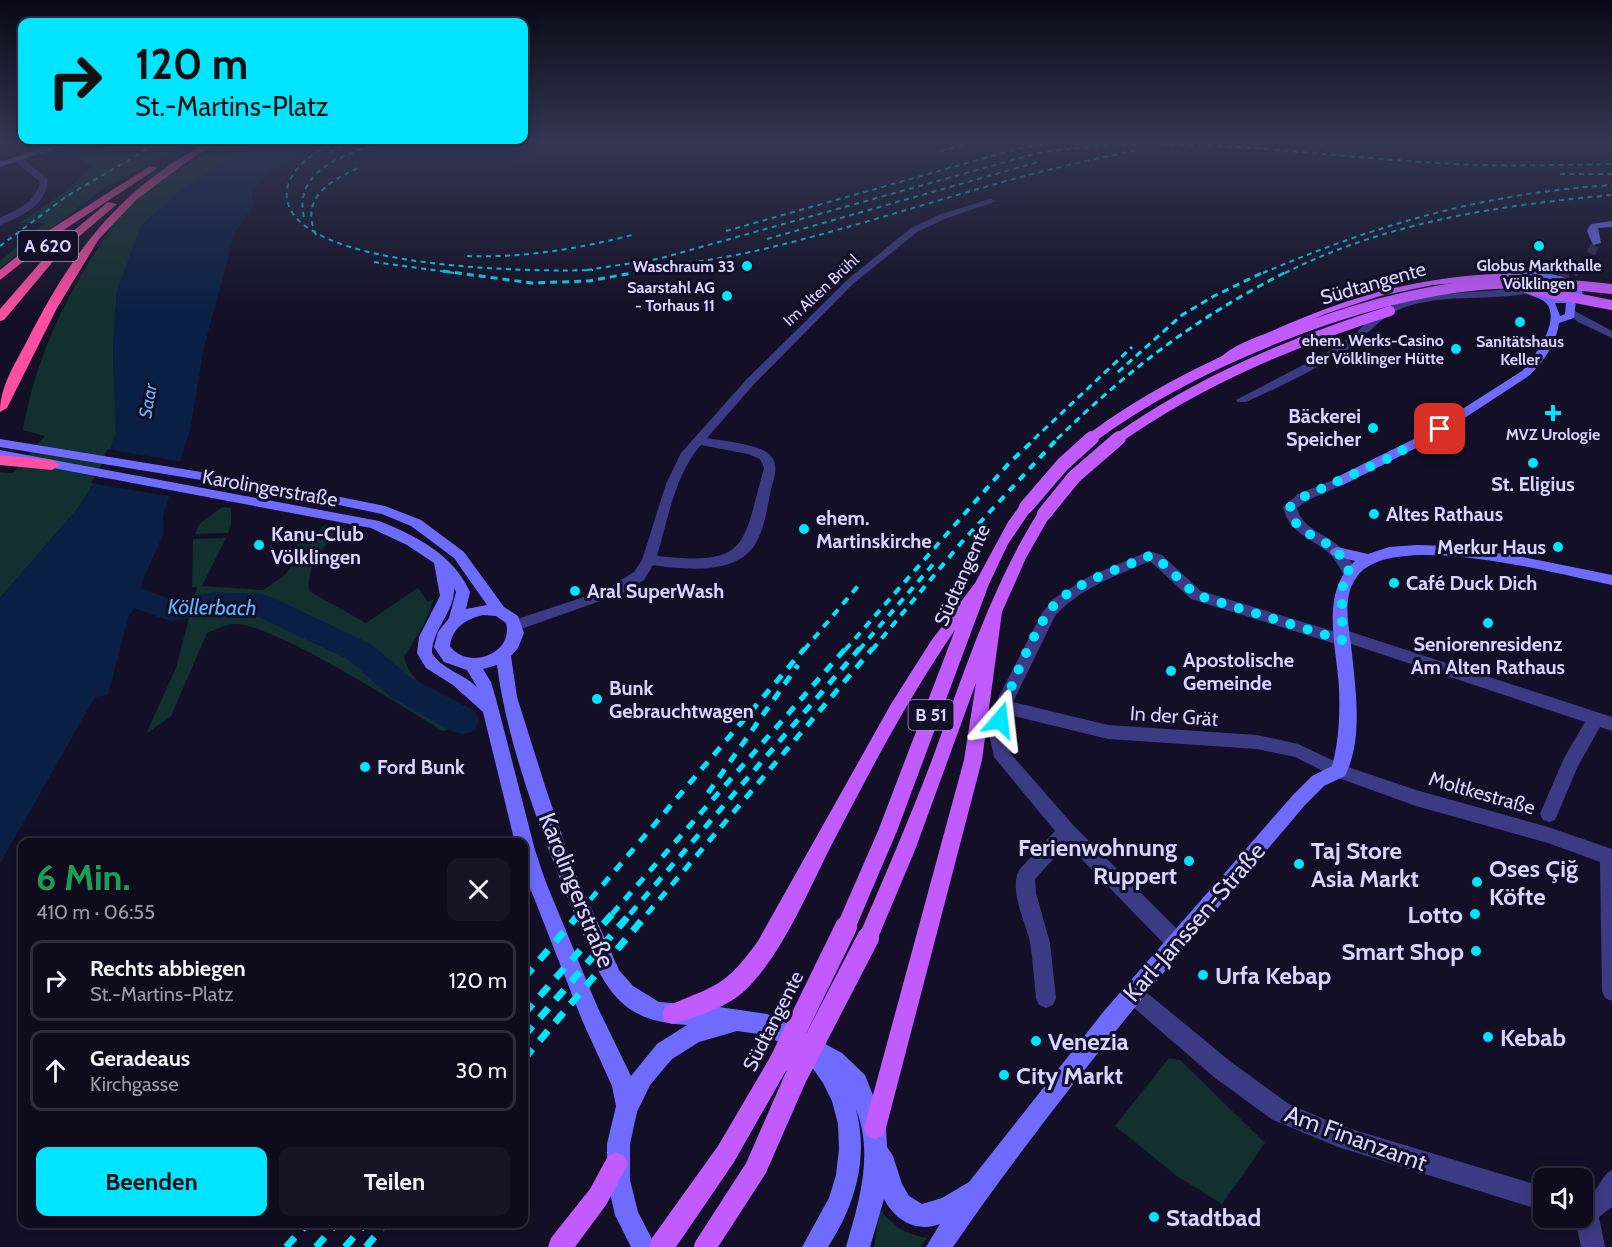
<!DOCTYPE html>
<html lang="de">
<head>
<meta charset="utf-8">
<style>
  :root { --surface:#0e0b1c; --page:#171425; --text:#f1f3f6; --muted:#9b9ba3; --line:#2e2b3b; --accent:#00e5ff }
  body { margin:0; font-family:Cabin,sans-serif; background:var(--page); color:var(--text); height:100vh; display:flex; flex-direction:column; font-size:22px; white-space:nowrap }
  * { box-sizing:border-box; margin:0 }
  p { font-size:20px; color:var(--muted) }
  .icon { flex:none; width:33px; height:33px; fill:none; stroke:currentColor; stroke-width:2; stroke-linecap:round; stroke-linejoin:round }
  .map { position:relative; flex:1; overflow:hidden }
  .sheet { position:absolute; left:18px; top:838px; width:510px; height:390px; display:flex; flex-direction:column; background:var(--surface); border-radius:12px; box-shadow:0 3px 15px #0003,0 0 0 2px var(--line) }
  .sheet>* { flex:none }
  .top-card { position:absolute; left:18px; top:18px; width:510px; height:126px; border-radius:12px; box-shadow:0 3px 15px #0003,0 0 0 2px var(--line); background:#00e5ff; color:#111; overflow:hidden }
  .tools { position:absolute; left:1533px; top:1168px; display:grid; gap:12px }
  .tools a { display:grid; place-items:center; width:60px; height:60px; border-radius:12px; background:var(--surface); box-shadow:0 3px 15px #0003,0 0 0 2px var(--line); font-size:30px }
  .pin { position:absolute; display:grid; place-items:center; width:51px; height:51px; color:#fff; margin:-26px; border-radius:12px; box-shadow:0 3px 9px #0006 }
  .me { position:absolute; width:66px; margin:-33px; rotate:17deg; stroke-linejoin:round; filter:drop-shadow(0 0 4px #0008) }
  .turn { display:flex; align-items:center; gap:21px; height:126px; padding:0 18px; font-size:27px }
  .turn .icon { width:78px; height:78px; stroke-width:2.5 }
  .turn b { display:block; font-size:42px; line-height:51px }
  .round { display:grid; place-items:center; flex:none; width:63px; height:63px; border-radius:12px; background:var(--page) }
  .head { display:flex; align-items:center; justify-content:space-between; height:102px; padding:0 18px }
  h1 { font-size:36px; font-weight:700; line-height:45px; color:#1e9e55 }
  .button { display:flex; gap:12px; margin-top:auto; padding:12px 18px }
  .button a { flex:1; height:69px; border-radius:12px; background:var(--accent); color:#111; font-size:24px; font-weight:700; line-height:69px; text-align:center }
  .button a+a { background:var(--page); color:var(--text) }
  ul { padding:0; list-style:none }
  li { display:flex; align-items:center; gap:18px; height:81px; margin:0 12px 9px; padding:0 6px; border:3px solid var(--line); border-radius:12px }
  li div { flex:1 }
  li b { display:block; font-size:22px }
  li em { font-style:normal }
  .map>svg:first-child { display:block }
</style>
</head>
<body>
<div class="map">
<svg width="1612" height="1247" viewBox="0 0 1612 1247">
  <rect width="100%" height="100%" fill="#130f26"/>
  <!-- green -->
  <g fill="#12302f">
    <polygon points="126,140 191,140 100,191 0,268 0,261 46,223 19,223 62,194 93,166 78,159"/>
    <path d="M231 140H260L117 290 113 348 116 433 104 467 79 507 0 598V472L13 473 45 436 23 430C34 366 60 307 95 253 107 234 117 216 134 202 163 176 197 158 231 140Z"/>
    <polygon points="222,507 231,508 231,525 228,533 195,534 199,524"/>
    <path d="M325 525 342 529C323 547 307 563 309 591L366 623 418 588 428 602 434 599 423 626 404 657C412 686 435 694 460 707L464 724 443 731C406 709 270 621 233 624 225 625 215 630 207 633L171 716 146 734 176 668 197 587H192L193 539 226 538 202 586 263 590 284 576 295 561 298 537 311 539Z"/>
    <polygon points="1169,1058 1180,1060 1265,1143 1222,1204 1177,1176 1115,1126"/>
    <path d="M880 1210C894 1226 906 1235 927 1238L920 1247H874Z"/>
  </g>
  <!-- water -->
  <polygon fill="#0a1f44" points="260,140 316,140 260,180 252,193 253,205 235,233 204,347 190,430 163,516 163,535 141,584 142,592 154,597 152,603 134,609 129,615 108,695 95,697 0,864 0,598 79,507 104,467 116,433 113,348 117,290 141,225 185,187"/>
  <!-- pier -->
  <polygon fill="#130f26" points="107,449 183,462 172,497 91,483 101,466"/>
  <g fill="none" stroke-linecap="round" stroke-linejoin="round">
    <!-- river -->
    <polygon fill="#0a1f44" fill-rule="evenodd" points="119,573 129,576 135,586 171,599 215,592 261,594 271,597 371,644 411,678 475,711 479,721 475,731 463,734 451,731 389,696 349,660 257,616 215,614 170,621 113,600 105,583 109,576"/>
    <!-- secondary-tunnel-far1 -->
    <polyline stroke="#312d47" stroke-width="9" stroke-dasharray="9 4.5" stroke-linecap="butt" points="1573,273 1587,262 1596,243"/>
    <!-- secondary-tunnel -->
    <polyline stroke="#312d47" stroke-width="10" stroke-dasharray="10 5" stroke-linecap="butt" points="1559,275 1577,271"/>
    <!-- street -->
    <g fill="#3d3a85" fill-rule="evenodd">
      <path d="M15 157H21L47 179C50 203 19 218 0 225V218C18 209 35 203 40 182L15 161Z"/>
      <path d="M990 199 997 201 947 218 917 232 853 284 755 383 707 438C722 441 758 444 769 454 780 464 774 478 771 489 767 509 764 534 751 550 729 575 681 569 653 565L644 580 623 593 521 629H511L508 625 511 621 581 598 613 585 634 572 642 560 666 484 681 453 747 379 847 280 911 228 941 214ZM701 445 748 454 760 459 764 468C742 546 750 566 657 556 668 519 675 474 701 445Z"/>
      <path d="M1526 288 1531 291 1530 293C1486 302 1440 292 1398 310 1378 319 1366 337 1348 349 1315 370 1281 386 1246 402H1238L1236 400 1328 352 1355 334 1374 315 1391 306 1431 295Z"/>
      <polygon points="1571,309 1612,331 1612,338 1578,322 1566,312"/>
      <path d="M1338 478 1343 479 1344 482 1343 485 1308 500 1297 508C1303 531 1327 533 1342 549 1349 555 1352 565 1357 573L1350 578 1345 577C1339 567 1335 557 1325 550 1307 536 1289 532 1283 507L1298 494Z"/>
      <path d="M1149 551 1162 555 1201 591 1336 632 1342 629 1612 717V731L1600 727 1578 766 1555 820 1549 822 1543 820 1540 814 1564 758 1585 722 1348 643 1342 646 1191 599 1150 561C1116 576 1080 588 1055 616L1013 702 1108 725 1257 735 1298 744 1345 766 1416 790 1548 827 1612 849V1001L1605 998 1602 991 1600 862 1548 843 1416 806 1333 776 1295 757 1257 749 1108 739 1010 715 1005 734 1011 754 1073 825 1183 935 1186 942 1183 949 1176 952 1169 949 1067 844 1035 879 1036 893 1050 943 1056 998 1053 1005 1046 1008 1039 1005 1036 998C1034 980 1033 960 1030 942 1025 920 1009 892 1019 870L1055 831 994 757 989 734 997 700 1042 613 1053 599 1090 576Z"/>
      <polygon points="536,871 543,874 545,880 543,886 524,895 524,877"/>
      <polygon points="1133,984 1140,987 1231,1062 1289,1104 1338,1125 1544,1187 1544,1211 1338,1147 1273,1120 1215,1078 1126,1001 1123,994 1126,987"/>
      <path d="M1612 1170V1207L1599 1217 1605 1247H1581L1575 1218H1582V1197C1599 1196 1599 1176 1612 1170Z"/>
    </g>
    <!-- secondary -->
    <g fill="#6f6bff" fill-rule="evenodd">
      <polygon points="70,140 81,140 0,167 0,162"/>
      <polygon points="1612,221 1612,227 1598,228 1601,243 1593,245 1587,231 1591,224"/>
      <path d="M1535 270 1563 277 1581 287 1583 295 1576 300 1574 318 1559 323C1556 344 1544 361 1530 375L1428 442 1343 485H1333L1332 482 1333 479 1420 436 1522 371C1534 358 1563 319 1545 302 1536 295 1523 296 1512 283L1516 274ZM1535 276 1557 281 1572 290 1573 294C1556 302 1535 294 1522 282L1523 278ZM1555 303H1566L1565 314 1560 316Z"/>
      <path d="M0 439 281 485 385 506 421 520 464 552 504 607 518 616 524 633 518 648 511 656 517 697 546 789 573 868 619 970 633 986 659 1002 712 1006 767 1014 790 1025 842 1053 865 1075 886 1128 887 1147 893 1156 902 1184 909 1196 922 1204 942 1198 969 1182 1104 1011 1293 795 1312 776 1332 766C1339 741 1340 715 1339 688 1337 648 1319 592 1355 561L1332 555 1330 552 1332 549 1337 547 1368 554 1389 547 1417 545 1451 546 1523 557 1612 575V585C1561 575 1388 527 1356 578 1341 599 1350 630 1352 654 1356 692 1363 740 1345 776L1324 786 1305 805C1183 949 1060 1091 953 1247H926L940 1224C916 1233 895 1220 884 1199L870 1247H846C859 1202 874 1155 856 1109 869 1158 855 1206 828 1247H802L829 1198 836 1175 839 1149 838 1124 832 1101 823 1083 804 1056 766 1035 737 1031 699 1042 672 1059 650 1085 637 1112 630 1144V1180L638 1212 656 1247H631L615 1215 607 1180V1144L616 1106 612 1086 582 1020 527 880 524 871V843H515L483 712 453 685 426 668 417 653 419 637 440 596 434 563 407 545 371 528 0 458V450L379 521C416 536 453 554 470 592L466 609 487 605 454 558 411 526 382 514 281 493 0 447ZM454 588 456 592 449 618 438 632 434 647 444 662 467 670 477 687C464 674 441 669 432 653 432 629 455 612 454 588ZM483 615 496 616 506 623C514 654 468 671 450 646 452 628 466 619 483 615ZM497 665C508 751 547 849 581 929 591 953 599 979 617 998 637 1019 660 1023 687 1025L657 1044 631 1076 597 1006 545 880 535 850 496 699 491 682 483 669Z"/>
    </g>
    <!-- primary -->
    <g fill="#c25bff" fill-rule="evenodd">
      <path d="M1519 273 1522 274V278L1433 285 1380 296 1325 314 1254 347 1229 361 1225 362 1219 359C1232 345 1255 338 1272 331 1357 293 1425 275 1519 273Z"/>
      <path d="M1026 503 1033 507 1008 544 989 584 897 831 853 934 846 937 839 934 836 927 878 831 955 630C908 698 870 771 832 844 809 889 780 960 742 993 723 1009 696 1017 672 1024L665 1021 662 1014 665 1007C716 985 724 988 758 941L891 704 931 641 975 583 1008 522 1021 504Z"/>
      <path d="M1044 510 1051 514 1026 558 1002 612 982 760 886 1128 883 1136 875 1139 867 1136 864 1128 964 760 976 683 915 850 875 945 868 948 861 945 858 938C884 878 910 818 933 757 964 673 991 587 1039 511Z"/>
      <polygon points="780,1051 788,1054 791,1062 734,1162 676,1247 649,1247 652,1238 718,1146 772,1054"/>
      <polygon points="616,1152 624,1156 628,1164 606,1205 575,1247 548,1247 551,1238 590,1189 608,1156"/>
    </g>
    <!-- highway -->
    <g fill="#ff4fa3" fill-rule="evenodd">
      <path d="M212 140H223L195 156 136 200 99 239 57 308 7 408 0 412C0 386 15 364 27 341 73 250 121 187 212 140Z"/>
      <polygon points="150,166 158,168 59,233 0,280 0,270 51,229"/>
      <polygon points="108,202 117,204 61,252 4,320 0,321 0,309 53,248"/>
      <polygon points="0,455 52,460 60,465 52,470 0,465"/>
    </g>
    <!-- rail-far4 -->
    <g stroke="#00e5ff" stroke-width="2" stroke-dasharray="5 4.5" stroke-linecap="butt">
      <path d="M337 140C316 151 283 171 287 199 298 270 536 272 593 270"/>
      <polyline points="1301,140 1324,145"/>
      <polyline points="940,151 987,140"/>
      <polyline points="330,152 355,140"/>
      <polyline points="1560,174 1612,174"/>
      <path d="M304 217C292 168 353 151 390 140"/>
      <polyline points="726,231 1017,149 1050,143"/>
      <path d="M316 235C300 198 328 182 358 168"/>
      <polyline points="767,239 1038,162"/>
      <polyline points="0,246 67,196 163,140"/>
      <path d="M467 256C524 258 577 249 632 235"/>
      <polyline points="374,262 455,273"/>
      <path d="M642 269C684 264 727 258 768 248 893 218 1008 174 1135 151"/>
      <path d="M587 270 658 259 1038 153C1179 132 1299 155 1438 163 1496 167 1554 165 1612 164"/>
      <polyline points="635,273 650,270"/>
      <path d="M1263 273C1377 224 1487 193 1612 185"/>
      <path d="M1285 273C1386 222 1501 205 1612 195"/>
    </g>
    <!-- rail-far3 -->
    <g stroke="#00e5ff" stroke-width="3" stroke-dasharray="7 5" stroke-linecap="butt">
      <polyline points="443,271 532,283 589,281 643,271"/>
      <polyline points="1118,372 1182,315 1214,296 1266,271"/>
      <polyline points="1034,439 1132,347"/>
      <path d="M1057 439C1129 369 1197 317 1288 271"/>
    </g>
    <!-- rail-far2 -->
    <g stroke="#00e5ff" stroke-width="4" stroke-dasharray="8 7" stroke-linecap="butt">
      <polyline points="804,650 858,586"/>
      <polyline points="845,650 1010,462 1036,438"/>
      <polyline points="859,650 935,562"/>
      <polyline points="872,650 961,543 1058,438"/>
    </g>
    <!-- rail-far1 -->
    <g stroke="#00e5ff" stroke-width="5" stroke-dasharray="10 9" stroke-linecap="butt">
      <polyline points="708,793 798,665"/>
      <polyline points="578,914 805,648"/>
      <polyline points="612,914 846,648"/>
      <polyline points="630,914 860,648"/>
      <polyline points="647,914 873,648"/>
    </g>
    <!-- rail -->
    <g stroke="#00e5ff" stroke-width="7" stroke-dasharray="13 11" stroke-linecap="butt">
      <polyline points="524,978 580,913"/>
      <polyline points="524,1014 613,913"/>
      <polyline points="524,1036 631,913"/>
      <polyline points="524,1059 648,913"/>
      <polyline points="286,1247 307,1224"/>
      <polyline points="316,1247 336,1224"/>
      <polyline points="345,1247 365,1224"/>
      <polyline points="366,1247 385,1224"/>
    </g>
    <!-- primary-bridge-far2 -->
    <g stroke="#c25bff" stroke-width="10">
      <polyline points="1534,290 1612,305"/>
      <path d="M1090 439C1189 365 1357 296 1480 285 1525 281 1568 284 1612 289"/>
      <path d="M1117 439C1201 380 1292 342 1390 311"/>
    </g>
    <!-- primary-bridge-far1 -->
    <g stroke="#c25bff" stroke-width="14">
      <polyline points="1026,507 1063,464 1092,438"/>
      <polyline points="1044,514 1074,477 1119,438"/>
    </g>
    <!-- primary-bridge -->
    <g stroke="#c25bff" stroke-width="22">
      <polyline points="780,1062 846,927"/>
      <polyline points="705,1247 756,1168 795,1079 868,938"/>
    </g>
  </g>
  <!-- sky -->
  <linearGradient id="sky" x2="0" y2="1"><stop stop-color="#0a0815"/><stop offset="0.45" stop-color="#333752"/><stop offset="1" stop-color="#333752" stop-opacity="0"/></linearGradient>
  <rect width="1612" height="314" fill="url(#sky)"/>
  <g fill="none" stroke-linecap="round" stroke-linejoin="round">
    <!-- route -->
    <path stroke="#00e5ff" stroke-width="10" stroke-dasharray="0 18" d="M1000 720C1007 693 1038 619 1058 601 1082 580 1120 569 1149 556L1157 558 1196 595 1342 640V588L1350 573C1346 567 1343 558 1337 552 1321 535 1293 535 1290 507L1303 497 1387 459 1440 429"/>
  </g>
  <!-- markers -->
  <g fill="#00e5ff" stroke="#130f26" stroke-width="2">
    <circle cx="1539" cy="246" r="6"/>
    <circle cx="747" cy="266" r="6"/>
    <circle cx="727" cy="296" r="6"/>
    <circle cx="1520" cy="322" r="6"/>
    <circle cx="1456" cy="349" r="6"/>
    <path d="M1550 404h6v6h6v6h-6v6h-6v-6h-6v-6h6z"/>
    <circle cx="1373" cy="428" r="6"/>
    <circle cx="1533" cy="463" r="6"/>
    <circle cx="1374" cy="514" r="6"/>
    <circle cx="804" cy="529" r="6"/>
    <circle cx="259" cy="545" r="6"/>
    <circle cx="1558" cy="547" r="6"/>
    <circle cx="1394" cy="583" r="6"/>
    <circle cx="575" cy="591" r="6"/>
    <circle cx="1488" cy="623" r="6"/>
    <circle cx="1171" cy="671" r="6"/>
    <circle cx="597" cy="699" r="6"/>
    <circle cx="365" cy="767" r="6"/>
    <circle cx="1189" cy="861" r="6"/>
    <circle cx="1299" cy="864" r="6"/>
    <circle cx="1477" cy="882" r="6"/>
    <circle cx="1475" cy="914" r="6"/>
    <circle cx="1476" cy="951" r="6"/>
    <circle cx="1203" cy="975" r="6"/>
    <circle cx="1488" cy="1037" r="6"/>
    <circle cx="1036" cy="1041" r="6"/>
    <circle cx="1004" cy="1075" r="6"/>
    <circle cx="1154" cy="1217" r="6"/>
  </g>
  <g text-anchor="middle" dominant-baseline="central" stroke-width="6" stroke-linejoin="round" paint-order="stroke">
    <!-- far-poi labels -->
    <g font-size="16" font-weight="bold" fill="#d9d4ff" stroke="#130f26">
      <text x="1539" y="265">Globus Markthalle<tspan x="1539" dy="18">Völklingen</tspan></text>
      <text x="735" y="266" text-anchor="end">Waschraum 33</text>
      <text x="715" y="287" text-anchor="end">Saarstahl AG<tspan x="715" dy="18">- Torhaus 11</tspan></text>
      <text x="1444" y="340" text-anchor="end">ehem. Werks-Casino<tspan x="1444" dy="18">der Völklinger Hütte</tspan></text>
      <text x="1520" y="341">Sanitätshaus<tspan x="1520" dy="18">Keller</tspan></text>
      <text x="1553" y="434">MVZ Urologie</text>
    </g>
    <!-- far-street labels -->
    <g font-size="16" fill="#d9d4ff" stroke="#130f26">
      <text transform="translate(821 290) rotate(-43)">Im Alten Brühl</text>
    </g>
    <!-- shield labels -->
    <g fill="#130f26" stroke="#9e99be" stroke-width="1.5">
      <rect x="18" y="231" width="60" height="30" rx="4.5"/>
      <rect x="908.5" y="700" width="45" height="30" rx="4.5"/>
    </g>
    <g font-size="18" font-weight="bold" fill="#d9d4ff">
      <text x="48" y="246">A 620</text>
      <text x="931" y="715">B 51</text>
    </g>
    <!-- far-water labels -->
    <g font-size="18" font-style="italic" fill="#62b6ff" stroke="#130f26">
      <text transform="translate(148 401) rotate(-80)">Saar</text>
    </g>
    <!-- street labels -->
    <g font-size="20" fill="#d9d4ff" stroke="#130f26">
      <text transform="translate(1373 283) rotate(-16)">Südtangente</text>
      <text transform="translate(270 488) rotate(10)">Karolingerstraße</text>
      <text transform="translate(962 575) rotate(-66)">Südtangente</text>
      <text transform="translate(1174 716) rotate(4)">In der Grät</text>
      <text transform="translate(1482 793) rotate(16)">Moltkestraße</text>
      <text transform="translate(773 1021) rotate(-63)">Südtangente</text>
    </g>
    <!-- poi labels -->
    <g font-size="20" font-weight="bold" fill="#d9d4ff" stroke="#130f26" text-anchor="start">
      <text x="1361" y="416" text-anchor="end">Bäckerei<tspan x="1361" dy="23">Speicher</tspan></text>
      <text x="1533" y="484" text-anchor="middle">St. Eligius</text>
      <text x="1386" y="514">Altes Rathaus</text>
      <text x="816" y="518">ehem.<tspan x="816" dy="23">Martinskirche</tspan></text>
      <text x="271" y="534">Kanu-Club<tspan x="271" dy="23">Völklingen</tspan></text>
      <text x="1546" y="547" text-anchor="end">Merkur Haus</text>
      <text x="1406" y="583">Café Duck Dich</text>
      <text x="587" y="591">Aral SuperWash</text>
      <text x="1488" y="644" text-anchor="middle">Seniorenresidenz<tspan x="1488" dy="23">Am Alten Rathaus</tspan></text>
      <text x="1183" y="660">Apostolische<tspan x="1183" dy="23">Gemeinde</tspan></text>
      <text x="609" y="688">Bunk<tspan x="609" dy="23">Gebrauchtwagen</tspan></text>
      <text x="377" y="767">Ford Bunk</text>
    </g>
    <!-- water labels -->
    <g font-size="21" font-style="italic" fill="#62b6ff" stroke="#130f26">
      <text transform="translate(212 607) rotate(1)">Köllerbach</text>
    </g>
    <!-- near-poi labels -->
    <g font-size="24" font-weight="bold" fill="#d9d4ff" stroke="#130f26" text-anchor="start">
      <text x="1177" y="847" text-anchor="end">Ferienwohnung<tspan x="1177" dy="28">Ruppert</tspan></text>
      <text x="1311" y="850">Taj Store<tspan x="1311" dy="28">Asia Markt</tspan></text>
      <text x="1489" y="868">Oses Çiğ<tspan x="1489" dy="28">Köfte</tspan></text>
      <text x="1463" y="914" text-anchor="end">Lotto</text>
      <text x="1464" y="951" text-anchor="end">Smart Shop</text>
      <text x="1215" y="975">Urfa Kebap</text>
      <text x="1500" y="1037">Kebab</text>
      <text x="1048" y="1041">Venezia</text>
      <text x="1016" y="1075">City Markt</text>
      <text x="1166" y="1217">Stadtbad</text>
    </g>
    <!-- near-street labels -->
    <g font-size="24" fill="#d9d4ff" stroke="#130f26">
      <text transform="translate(577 890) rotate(68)">Karolingerstraße</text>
      <text transform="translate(1194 922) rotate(-49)">Karl-Janssen-Straße</text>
      <text transform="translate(1356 1138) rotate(20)">Am Finanzamt</text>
    </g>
  </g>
</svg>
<div class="tools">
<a><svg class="icon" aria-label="sound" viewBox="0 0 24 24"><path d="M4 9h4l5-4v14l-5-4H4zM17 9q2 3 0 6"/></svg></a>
</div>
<div class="pin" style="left:1440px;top:429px;background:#d93025"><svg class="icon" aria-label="arrive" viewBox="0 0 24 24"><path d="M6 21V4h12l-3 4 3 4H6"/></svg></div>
<svg class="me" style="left:1000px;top:720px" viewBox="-20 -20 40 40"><path d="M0-17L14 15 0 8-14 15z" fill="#00e5ff" stroke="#fff" stroke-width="4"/></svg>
<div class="top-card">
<div class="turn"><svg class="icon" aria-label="right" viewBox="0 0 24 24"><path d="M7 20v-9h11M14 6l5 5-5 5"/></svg><div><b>120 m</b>St.-Martins-Platz</div></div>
</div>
<section class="sheet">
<div class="head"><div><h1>6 Min.</h1><p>410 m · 06:55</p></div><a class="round"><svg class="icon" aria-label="close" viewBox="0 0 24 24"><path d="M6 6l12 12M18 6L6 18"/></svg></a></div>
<ul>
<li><svg class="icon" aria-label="right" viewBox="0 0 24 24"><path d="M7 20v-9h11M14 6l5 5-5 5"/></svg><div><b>Rechts abbiegen</b><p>St.-Martins-Platz</p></div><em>120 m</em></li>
<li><svg class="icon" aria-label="ahead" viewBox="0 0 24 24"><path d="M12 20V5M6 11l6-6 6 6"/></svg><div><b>Geradeaus</b><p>Kirchgasse</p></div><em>30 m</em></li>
</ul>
<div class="button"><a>Beenden</a><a>Teilen</a></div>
</section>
</div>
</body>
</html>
